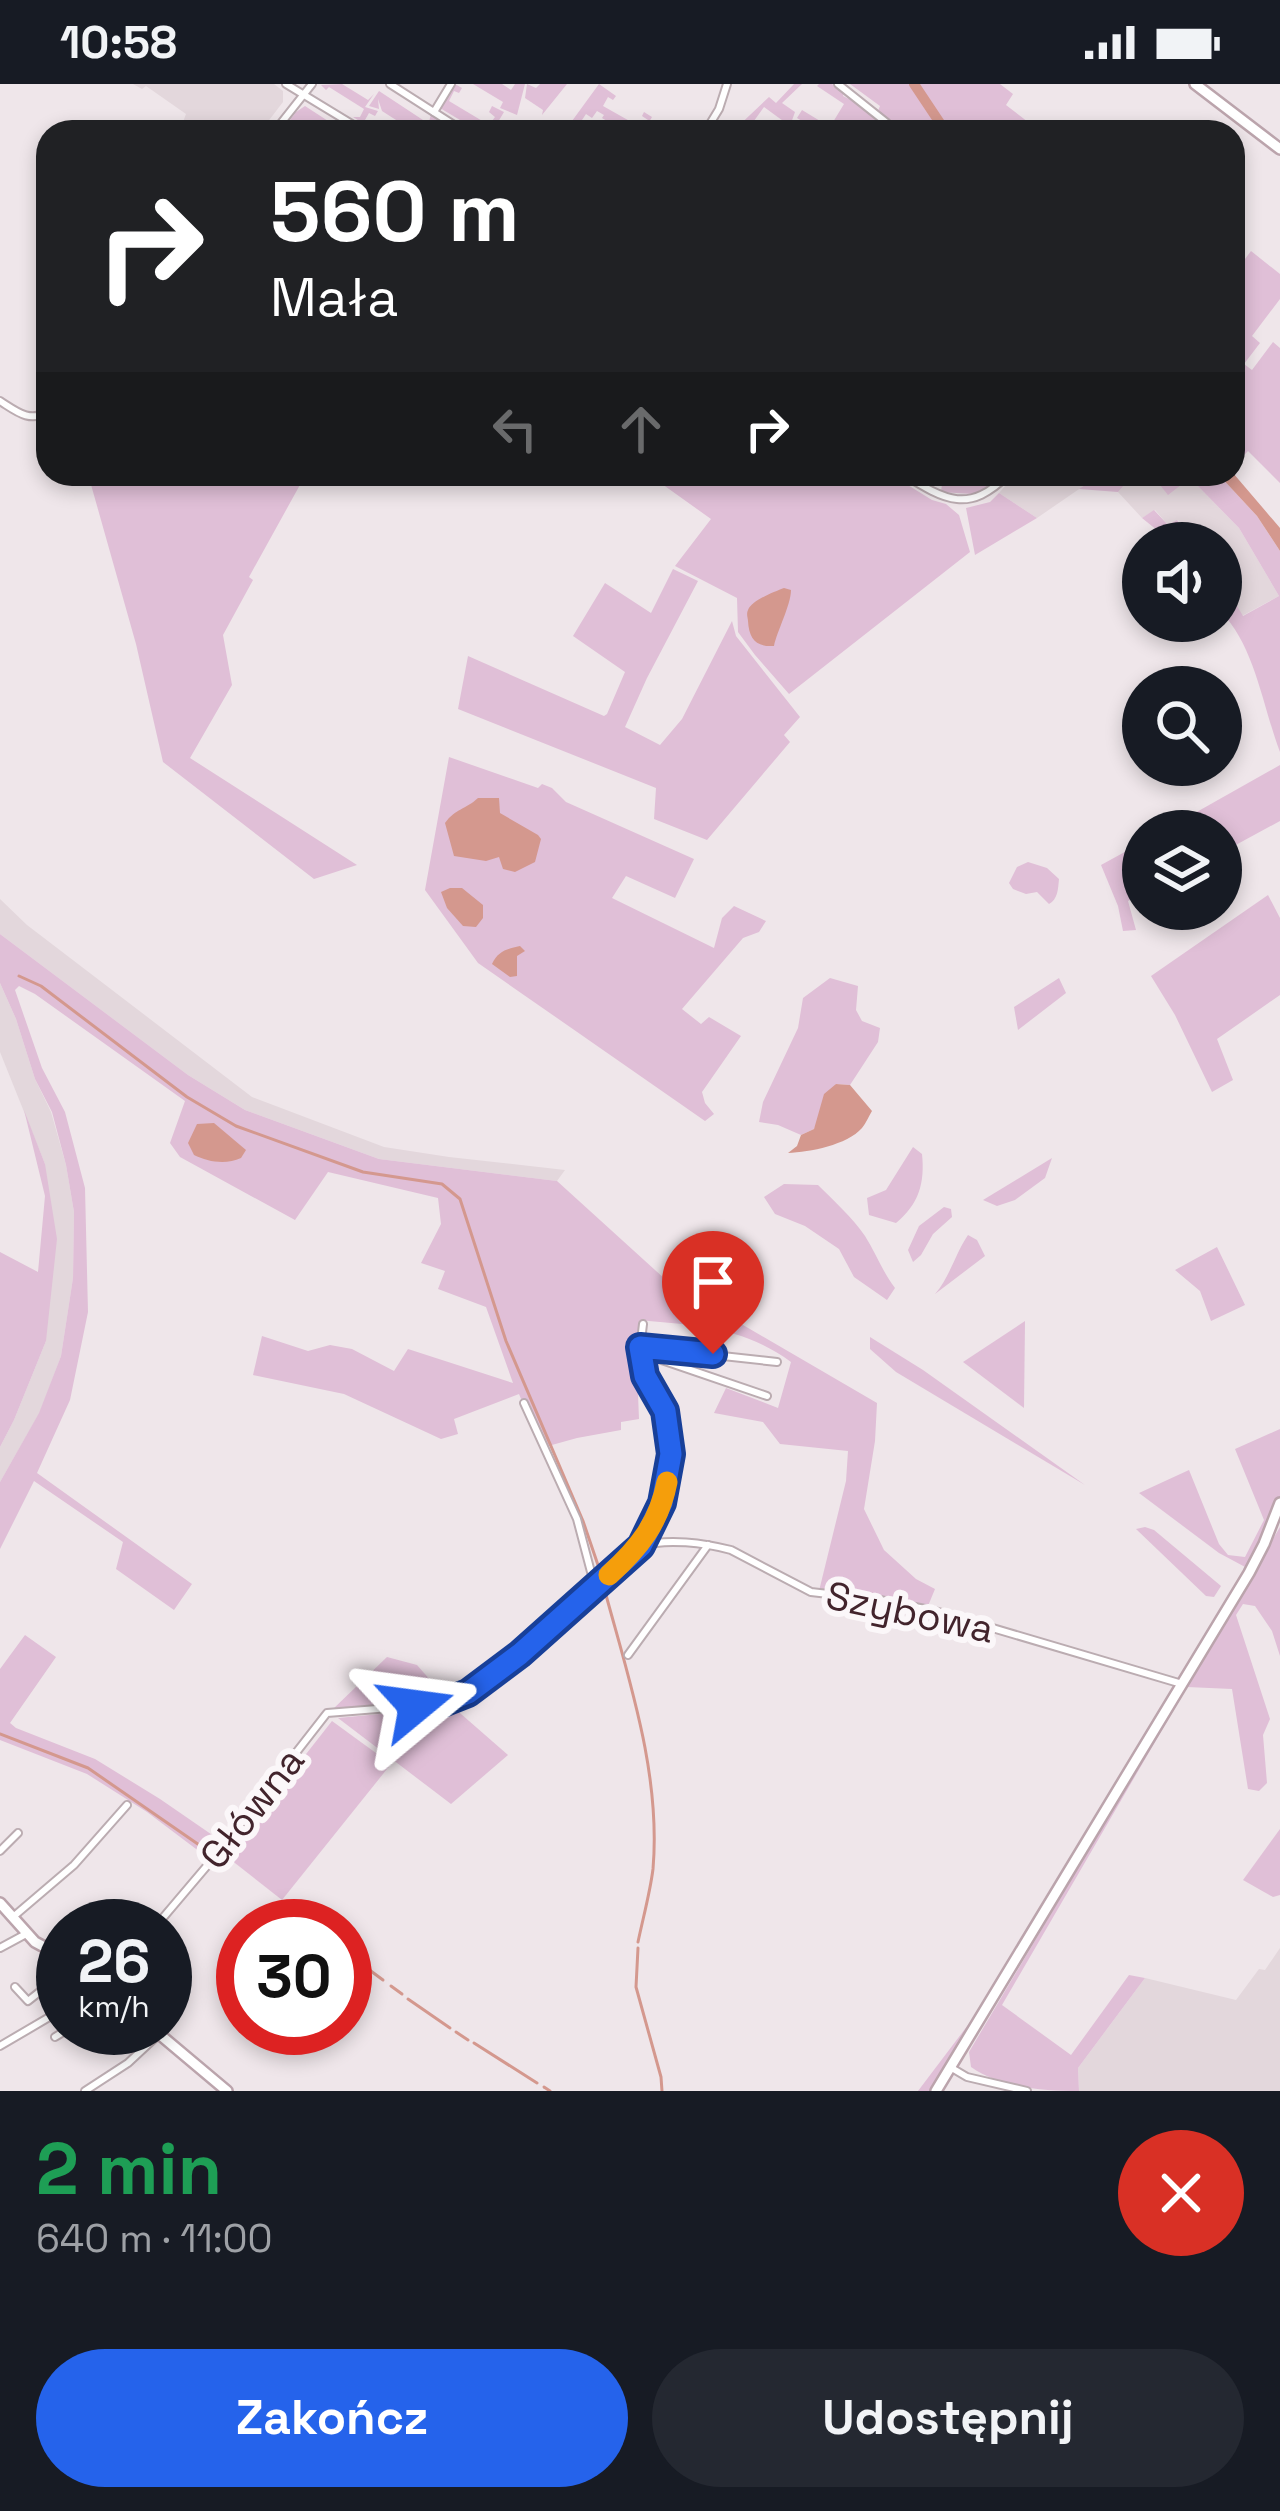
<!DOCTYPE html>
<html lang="pl">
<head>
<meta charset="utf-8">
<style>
  :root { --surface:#171b24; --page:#242831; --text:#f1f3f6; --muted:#9ea1a6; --accent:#2563eb }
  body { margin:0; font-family:"Space Grotesk",sans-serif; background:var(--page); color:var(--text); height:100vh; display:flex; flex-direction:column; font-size:45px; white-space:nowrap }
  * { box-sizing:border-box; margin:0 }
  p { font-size:39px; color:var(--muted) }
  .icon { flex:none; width:66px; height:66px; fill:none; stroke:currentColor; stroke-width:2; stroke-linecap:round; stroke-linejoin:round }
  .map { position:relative; height:2007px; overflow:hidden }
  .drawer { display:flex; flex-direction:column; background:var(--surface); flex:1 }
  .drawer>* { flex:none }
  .banner { position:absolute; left:36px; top:36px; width:1209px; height:366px; border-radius:36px; box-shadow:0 6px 18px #0003; background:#202124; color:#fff; overflow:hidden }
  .controls { position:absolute; left:1122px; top:438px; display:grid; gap:24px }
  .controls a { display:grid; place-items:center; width:120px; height:120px; border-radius:50%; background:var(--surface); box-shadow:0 6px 18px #0003; font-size:60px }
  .speed { position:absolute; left:36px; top:1815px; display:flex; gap:24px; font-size:60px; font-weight:700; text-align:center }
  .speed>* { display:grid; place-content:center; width:156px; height:156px; border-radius:50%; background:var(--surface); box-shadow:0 6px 18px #0003; line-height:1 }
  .speed small { font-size:30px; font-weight:400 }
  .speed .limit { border:18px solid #d22; background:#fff; color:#111 }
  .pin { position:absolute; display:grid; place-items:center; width:102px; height:102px; color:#fff; margin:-123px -51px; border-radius:50% 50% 50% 0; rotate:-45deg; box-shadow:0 0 12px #0007 }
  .pin .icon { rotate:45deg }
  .me { position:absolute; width:132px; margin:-66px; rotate:74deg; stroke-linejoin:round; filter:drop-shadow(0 0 9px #0008) }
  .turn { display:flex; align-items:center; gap:42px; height:252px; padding:0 36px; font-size:54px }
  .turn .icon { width:156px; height:156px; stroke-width:2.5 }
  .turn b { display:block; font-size:84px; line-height:102px }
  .lanes { display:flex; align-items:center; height:114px; padding:0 36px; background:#0003; justify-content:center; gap:60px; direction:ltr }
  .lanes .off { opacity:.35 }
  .round { display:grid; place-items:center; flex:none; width:126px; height:126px; border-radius:63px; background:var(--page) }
  .head { display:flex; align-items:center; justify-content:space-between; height:204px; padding:0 36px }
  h1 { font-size:72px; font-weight:800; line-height:90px; color:#1e9e55 }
  .action { display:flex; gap:24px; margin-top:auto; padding:24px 36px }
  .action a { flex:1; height:138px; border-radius:72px; background:var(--accent); color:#fff; font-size:48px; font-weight:800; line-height:138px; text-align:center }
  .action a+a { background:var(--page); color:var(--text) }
  .status { display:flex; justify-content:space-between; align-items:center; height:84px; padding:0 60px; background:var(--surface); direction:ltr }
  .status svg { height:33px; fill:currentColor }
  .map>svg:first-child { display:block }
</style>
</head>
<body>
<div class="status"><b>10:58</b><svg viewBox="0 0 49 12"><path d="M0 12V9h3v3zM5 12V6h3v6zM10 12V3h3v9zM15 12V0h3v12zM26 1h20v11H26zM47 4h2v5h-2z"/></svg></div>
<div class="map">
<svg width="1280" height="2007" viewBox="0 0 1280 2007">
  <rect width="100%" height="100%" fill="#efe6ea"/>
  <!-- built -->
  <g fill="#e3d7dc">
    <polygon points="133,0 274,0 283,7 283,18 260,48 184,48 180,46 186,30 146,2 142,5"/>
    <polygon points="1016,390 1101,390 1037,434 999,409"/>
    <polygon points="1134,390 1151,390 1168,410 1189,393 1239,444 1279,512 1242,532 1221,495 1221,459 1197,459 1178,436 1168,441 1155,426 1142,434 1118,408"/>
    <polygon points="0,815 27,841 252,1013 384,1063 449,1073 565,1086 557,1097 379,1075 245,1026 188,991 0,850"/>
    <polygon points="0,899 16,935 35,995 51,1028 66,1081 74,1128 73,1194 61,1272 40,1328 0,1398 0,1363 14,1336 46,1257 45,1080 0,968"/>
    <polygon points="1280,1864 1280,2007 1079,2007 1078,1984 1145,1894 1236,1916 1259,1885 1265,1886"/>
  </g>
  <!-- green -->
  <g fill="#e0bfd7">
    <polygon points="342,0 368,16 374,10 365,23 378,27 375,32 369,29 365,36 383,48 377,48 353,33 360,33 364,25 329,3 326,6 321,1"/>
    <polygon points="455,0 462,4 459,9 454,7 449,17 489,41 495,33 489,28 492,22 504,28 492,48 480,48 440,24"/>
    <polygon points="473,0 502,0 511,6 515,0 525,0 517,31 500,24 503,18"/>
    <polygon points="527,0 536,4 540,0 567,0 542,31 543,26 525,14"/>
    <path d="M599 0 616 12 613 16 608 13 603 22 642 44 648 36 642 32 644 28 652 33 645 45C626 53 617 43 602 34L604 31 597 27 592 34 586 30 582 36 589 39 587 42 582 40 577 48H564Z"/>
    <polygon points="794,0 802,0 782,19 795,28 790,42 764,23 746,48 732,48 769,13 776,19"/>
    <polygon points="819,0 832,0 844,9 843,12 861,21 882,42 878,48 820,48 797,34 802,26 830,43 844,20 817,2"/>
    <polygon points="850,0 910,0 941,48 899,48 878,27 880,22"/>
    <polygon points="919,0 1000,0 1013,10 1006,21 1041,48 948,48"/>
    <polygon points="379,7 426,38 429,38 431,30 461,48 448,48 433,39 430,44 423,38 417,48 409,48 408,44 413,41 407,43 382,27 378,15 379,25 369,22"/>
    <polygon points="305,22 345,48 281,48 296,28"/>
    <polygon points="1251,167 1280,190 1280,215 1252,252 1260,259 1244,280 1252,286 1273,258 1280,264 1280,399 1248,367 1233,383 1233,191"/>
    <polygon points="88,390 306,390 249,493 253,496 223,551 232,601 190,674 357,781 314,795 163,678 136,560"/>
    <polygon points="648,390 890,390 932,416 946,420 959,431 970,468 789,610 755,571 738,548 737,514 675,482 711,435"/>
    <polygon points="944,390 975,390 992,401 972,410 941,408 942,400 947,401 950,395"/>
    <polygon points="1101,390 1134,390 1118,408 1079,405"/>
    <path d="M1151 390H1218L1257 432 1280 467V668C1263 624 1255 562 1221 528V495L1243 532 1279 512 1239 444 1190 394 1168 411Z"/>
    <polygon points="999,409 1037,434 975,471 966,424 990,418"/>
    <polygon points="1154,426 1168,441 1177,436 1197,459 1173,459 1142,434"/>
    <polygon points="673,485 698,497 647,594 625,643 660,661 682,635 732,537 736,552 800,633 784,651 790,658 707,756 654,735 656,704 458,625 468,572 604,632 607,630 625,588 573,552 605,499 651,529"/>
    <polygon points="449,673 538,704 542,700 552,704 566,718 694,775 675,814 626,792 612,814 714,864 722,834 734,822 766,837 759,848 743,854 682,925 701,940 709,933 741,952 702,1008 705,1019 714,1030 705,1037 478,879 425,806"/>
    <polygon points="1280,681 1280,737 1221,769 1221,747 1163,747"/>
    <polygon points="1143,758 1143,809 1128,817 1136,846 1123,847 1118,822 1101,781"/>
    <path d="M1028 778 1047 784 1059 795C1058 805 1058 815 1049 820L1037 808 1026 810 1013 805 1009 799 1017 783Z"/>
    <polygon points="1268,811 1280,834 1280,911 1217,955 1233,996 1212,1008 1175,931 1151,892"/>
    <path d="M0 850 188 991 245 1026 379 1075 557 1097 666 1196 877 1319 875 1357 864 1425 884 1466 916 1495 935 1505 928 1522 819 1507 846 1397 848 1367 780 1360 763 1338 714 1329 726 1304 778 1324 791 1278C741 1242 698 1242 640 1236L637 1285 639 1335 621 1338V1346L577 1354 541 1364 519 1310 454 1335 458 1350 441 1355 344 1310 253 1291 262 1252 308 1267 330 1261 352 1265 394 1287 408 1265 513 1299 486 1223 438 1205 445 1187 421 1179 441 1140 438 1114 328 1088 295 1136 180 1073 170 1059 185 1017 35 910 19 902 15 906 42 984 65 1028 85 1104 88 1228 70 1316 37 1389 192 1500 174 1526 116 1485 123 1458 34 1397 0 1465V1398L39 1329 61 1272 73 1194 74 1128 66 1081 52 1028 35 995 16 935 0 899Z"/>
    <polygon points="830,894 858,902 856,926 862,937 880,944 878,958 850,1001 836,1000 814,1045 801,1051 778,1041 759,1038 763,1018 798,944 803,914"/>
    <polygon points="1059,894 1066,909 1018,946 1014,923"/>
    <polygon points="24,1026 45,1080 57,1155 46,1257 14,1336 0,1363 0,1168 38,1188 45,1112"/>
    <path d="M913 1063 922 1070C925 1099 919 1120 896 1139L869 1131 867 1114 886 1106Z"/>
    <polygon points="1052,1074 1045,1094 1015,1116 997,1122 983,1116"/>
    <path d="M784 1100 818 1101C834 1117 852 1133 865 1152 876 1169 882 1187 895 1204L887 1216 854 1193 839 1165 805 1142 775 1130 764 1113Z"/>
    <polygon points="944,1123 951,1125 952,1133 933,1150 921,1171 913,1178 908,1166 919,1142"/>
    <path d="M968 1151 977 1156 985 1172 935 1210C950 1193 955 1170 968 1151Z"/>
    <polygon points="1217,1163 1245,1221 1211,1237 1200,1207 1175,1186"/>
    <polygon points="1025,1237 1024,1324 963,1278"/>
    <polygon points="870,1253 923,1286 1085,1401 896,1288 870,1265"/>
    <polygon points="1280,1345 1280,1413 1276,1430 1247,1484 1219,1469 1139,1409 1189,1386 1219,1460 1228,1471 1245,1473 1264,1436 1235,1365"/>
    <polygon points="1145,1443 1154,1446 1221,1502 1214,1513 1206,1512 1136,1445"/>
    <path d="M1280 1443V1572L1272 1547 1255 1522 1243 1520 1236 1531 1270 1635 1263 1651 1267 1699 1259 1707 1248 1705 1232 1605 1187 1603 1002 1921 1071 1971 1129 1891 1145 1894 1078 1984 1079 2007C1043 2007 1001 2004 971 1983L969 1968Z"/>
    <polygon points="833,1515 887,1522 873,1540 854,1527 849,1532 835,1526"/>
    <polygon points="25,1551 56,1573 10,1639 16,1644 95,1675 160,1715 221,1757 208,1774 147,1728 87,1690 0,1656 0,1585"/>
    <polygon points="387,1573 417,1581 446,1614 331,1627"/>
    <polygon points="453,1623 508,1671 451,1720 338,1634"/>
    <polygon points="332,1637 391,1680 282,1816 226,1772"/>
    <polygon points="1280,1745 1280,1811 1273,1813 1243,1796"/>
    <polygon points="1023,1857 933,2007 918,2007 974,1933"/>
  </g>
  <!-- water -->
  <g fill="#d4988e">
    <polygon points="1233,389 1280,444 1280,467 1257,432 1218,390"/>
    <path d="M784 504 791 506C791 521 777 547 774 562 756 563 749 555 748 537 748 534 746 530 748 526 752 516 774 508 784 504Z"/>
    <path d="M478 714H499L500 729 538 751 541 755 535 778 515 788 503 785 499 773 486 777 454 772 445 739C456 724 465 726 478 714Z"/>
    <polygon points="450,804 462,804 483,821 483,834 476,843 463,842 447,824 441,808"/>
    <path d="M520 862 525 867 517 872V892L510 893 492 880C498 867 507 865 520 862Z"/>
    <path d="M836 1000 850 1001 872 1027C869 1032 866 1039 862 1044 847 1061 810 1068 788 1069L797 1062 801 1051 814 1045 824 1010Z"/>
    <path d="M214 1039 246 1066 241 1074C226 1081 208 1078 194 1071L188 1059 197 1040Z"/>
  </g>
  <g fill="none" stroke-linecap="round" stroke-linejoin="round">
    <!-- stream -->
    <g stroke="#d4988e" stroke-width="3">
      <polyline points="19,892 41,902 187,1013 236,1042 363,1088 442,1100 460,1115 506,1257 583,1437 599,1484"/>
      <path d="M606 1511C630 1599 661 1692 653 1785 650 1809 643 1834 638 1858"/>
      <polyline points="0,1650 88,1684 205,1765"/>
      <polyline points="282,1823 305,1839"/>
      <polyline points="638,1864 636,1903 661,1993 662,2007"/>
      <polyline points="345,1868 354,1875"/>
      <polyline points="360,1879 383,1896"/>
      <polyline points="391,1902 402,1910"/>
      <polyline points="408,1915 450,1944"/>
      <polyline points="456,1948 468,1956"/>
      <polyline points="474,1959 537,1999"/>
      <polyline points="544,2003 550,2007"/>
    </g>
    <!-- river -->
    <polyline stroke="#d4988e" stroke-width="10" points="914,0 946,48"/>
    <!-- street casing -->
    <g stroke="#bbacb1" stroke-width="10">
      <g id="street">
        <polyline points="286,0 365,48"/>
        <polyline points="390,0 465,48"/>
        <polyline points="838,0 887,39 894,48"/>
        <polyline points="434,28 451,0"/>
        <polyline points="274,48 312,0"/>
        <polyline points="705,48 719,25 727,0"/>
        <path d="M0 317C16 327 29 339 48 328"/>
        <path d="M903 390C946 417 969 430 1009 390"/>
        <polyline points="640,1263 777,1278"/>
        <polyline points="641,1269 767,1312"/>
        <polyline points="524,1319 577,1435 591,1488 598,1500"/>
        <path d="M641 1462C668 1454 704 1459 731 1466L811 1508 880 1516 935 1527 1182 1600"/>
        <polyline points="628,1571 708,1461"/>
        <polyline points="0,1767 18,1749"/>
        <polyline points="13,1833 74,1781 127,1721"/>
        <path d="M156 1842 217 1770 327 1629 440 1620 468 1609 520 1570 641 1462C663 1415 681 1382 665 1328 662 1319 656 1312 651 1303 639 1283 640 1263 643 1240"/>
        <polyline points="0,1864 26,1850"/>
        <polyline points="15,1903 28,1917 52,1898 63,1875"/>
        <polyline points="55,1953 70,1944"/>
        <polyline points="0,1962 63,1925"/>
        <polyline points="950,1983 967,1993 1027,2007"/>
        <polyline points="85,2007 128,1979 158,1951"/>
      </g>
    </g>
    <!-- secondary casing -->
    <g stroke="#bba4ac" stroke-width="14">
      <g id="secondary">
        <polyline points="1195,0 1280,65"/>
        <polyline points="0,1819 35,1858 63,1873"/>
        <polyline points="152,1944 227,2007"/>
        <polyline points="936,2007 1249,1489 1264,1460 1280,1419"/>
      </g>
    </g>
    <!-- street -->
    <use href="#street" stroke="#fff" stroke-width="6"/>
    <!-- secondary -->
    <use href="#secondary" stroke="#fff" stroke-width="9"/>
  </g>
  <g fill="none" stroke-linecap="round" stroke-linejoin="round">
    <!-- route casing -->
    <g stroke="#184099" stroke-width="30">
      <polyline id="route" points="416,1622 440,1620 468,1609 520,1570 641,1462 662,1419 671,1370 665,1327 645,1292 640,1263 713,1270"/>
    </g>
    <!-- route -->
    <use href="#route" stroke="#2563eb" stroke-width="21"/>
    <!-- slow -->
    <path stroke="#f59e0b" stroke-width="21" d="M609 1491C639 1464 659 1439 667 1398"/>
  </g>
  <g text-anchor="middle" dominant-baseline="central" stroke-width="12" stroke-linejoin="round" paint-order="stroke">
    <!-- street labels -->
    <g font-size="39" fill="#42242c" stroke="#fbf7f9">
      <text transform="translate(910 1528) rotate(12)">Szybowa</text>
      <text transform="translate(252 1724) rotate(-52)">Główna</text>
    </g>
  </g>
</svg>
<div class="controls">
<a><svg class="icon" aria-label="sound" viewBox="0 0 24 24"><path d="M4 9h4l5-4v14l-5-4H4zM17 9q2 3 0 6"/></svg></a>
<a><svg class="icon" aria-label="search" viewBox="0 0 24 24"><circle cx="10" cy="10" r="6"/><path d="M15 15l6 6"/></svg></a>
<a><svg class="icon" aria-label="layers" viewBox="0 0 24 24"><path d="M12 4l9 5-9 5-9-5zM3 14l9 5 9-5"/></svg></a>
</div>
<div class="speed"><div>26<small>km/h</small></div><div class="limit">30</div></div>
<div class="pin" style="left:713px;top:1270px;background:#d93025"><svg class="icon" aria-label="arrive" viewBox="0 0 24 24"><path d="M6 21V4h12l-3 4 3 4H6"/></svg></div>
<svg class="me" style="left:416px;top:1622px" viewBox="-20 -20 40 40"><path d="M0-17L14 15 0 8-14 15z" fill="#2563eb" stroke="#fff" stroke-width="4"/></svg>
<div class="banner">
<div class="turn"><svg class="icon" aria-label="right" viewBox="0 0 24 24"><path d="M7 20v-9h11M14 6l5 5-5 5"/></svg><div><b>560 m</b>Mała</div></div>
<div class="lanes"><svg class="icon off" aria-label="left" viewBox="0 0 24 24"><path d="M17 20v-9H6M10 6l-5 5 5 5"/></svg><svg class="icon off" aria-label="ahead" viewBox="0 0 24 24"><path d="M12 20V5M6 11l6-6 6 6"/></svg><svg class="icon" aria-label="right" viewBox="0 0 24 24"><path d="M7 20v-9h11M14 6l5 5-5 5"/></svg></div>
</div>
</div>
<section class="drawer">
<div class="head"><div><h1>2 min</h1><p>640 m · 11:00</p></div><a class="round" style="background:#d93025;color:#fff"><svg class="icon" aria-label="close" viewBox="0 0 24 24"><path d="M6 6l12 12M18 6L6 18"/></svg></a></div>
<div class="action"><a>Zakończ</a><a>Udostępnij</a></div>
</section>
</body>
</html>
